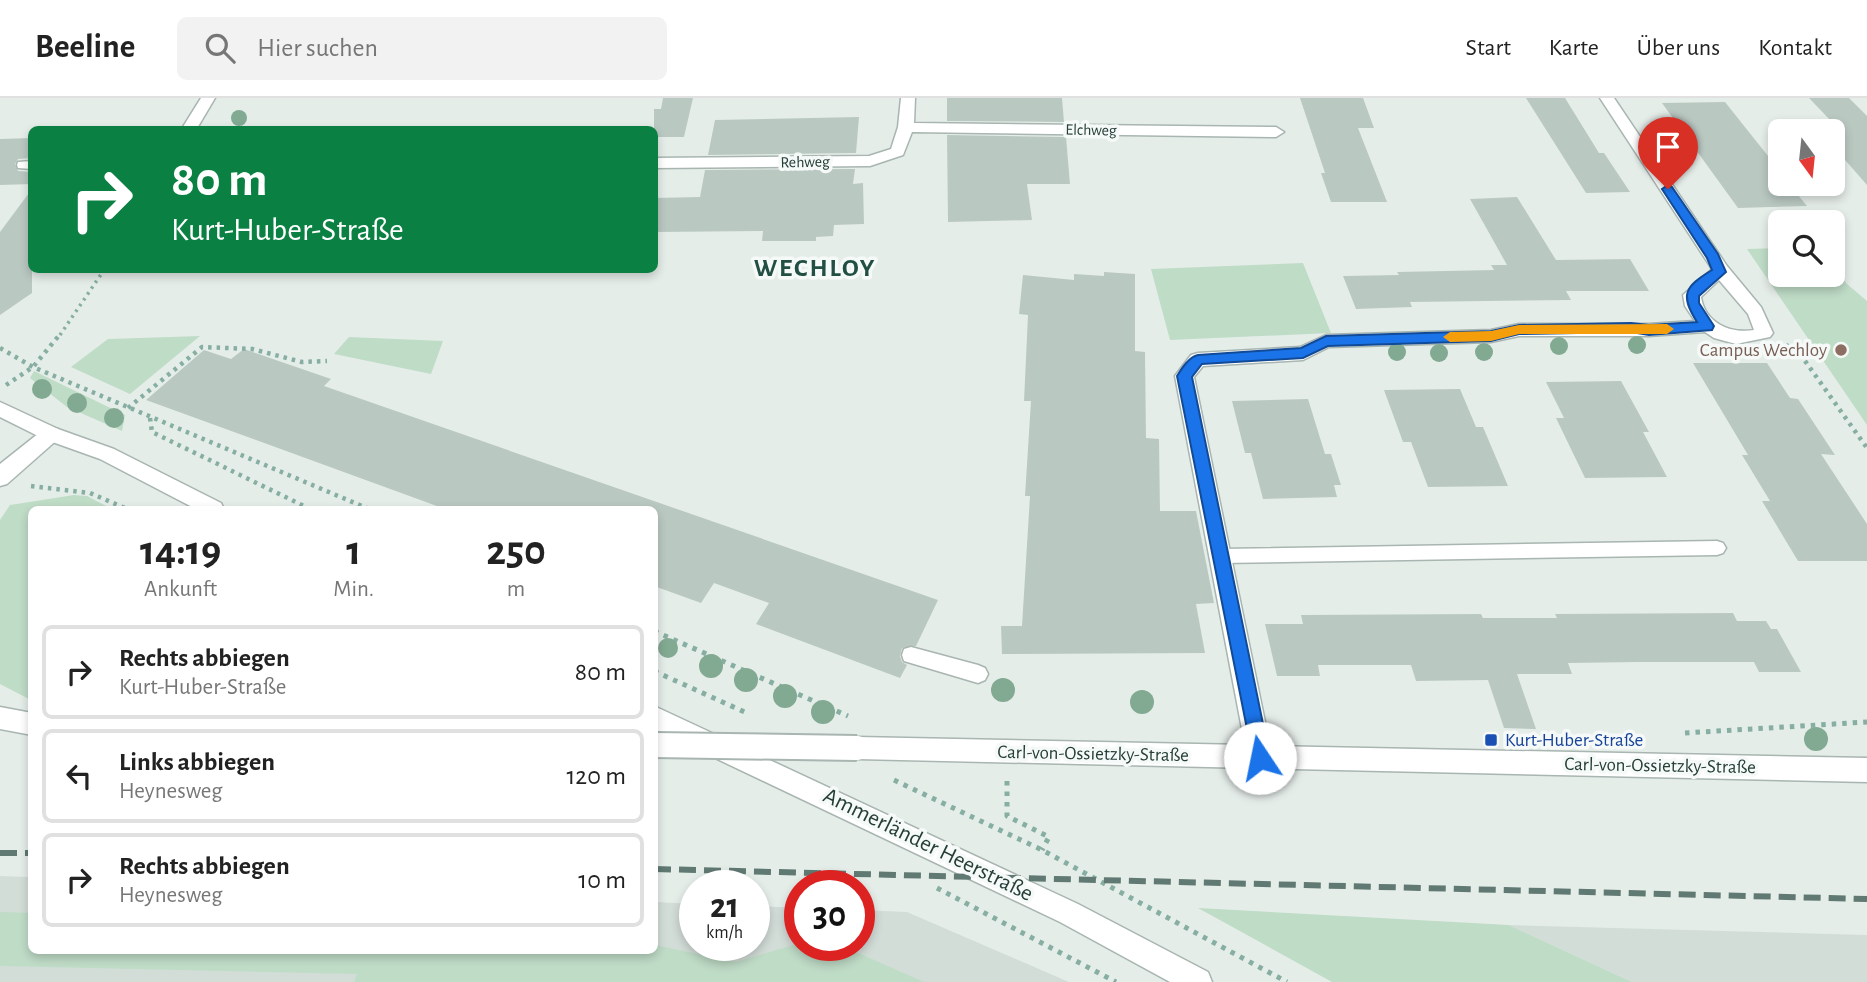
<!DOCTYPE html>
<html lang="de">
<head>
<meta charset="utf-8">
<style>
  :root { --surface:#fff; --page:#f2f2f2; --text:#222; --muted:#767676; --line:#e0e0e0 }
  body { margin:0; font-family:"Alegreya Sans",sans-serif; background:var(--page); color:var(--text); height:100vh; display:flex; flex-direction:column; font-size:26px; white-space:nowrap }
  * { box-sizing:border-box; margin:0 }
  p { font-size:23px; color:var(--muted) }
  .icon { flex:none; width:38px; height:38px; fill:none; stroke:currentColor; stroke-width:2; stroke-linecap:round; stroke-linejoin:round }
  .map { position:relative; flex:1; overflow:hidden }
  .panel { position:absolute; left:28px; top:408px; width:630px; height:448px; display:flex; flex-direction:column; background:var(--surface); border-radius:10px; box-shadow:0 4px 10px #0003 }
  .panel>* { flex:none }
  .top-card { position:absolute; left:28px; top:28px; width:630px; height:147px; border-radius:10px; box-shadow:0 4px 10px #0003; background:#0b8043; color:#fff; overflow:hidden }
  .needle { width:46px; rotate:165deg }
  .tools { position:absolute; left:1768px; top:21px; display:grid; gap:14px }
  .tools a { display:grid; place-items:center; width:77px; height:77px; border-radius:10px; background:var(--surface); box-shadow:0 4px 10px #0003; font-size:35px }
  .speed { position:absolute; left:679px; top:772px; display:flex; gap:14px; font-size:35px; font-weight:700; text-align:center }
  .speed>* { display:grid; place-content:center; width:91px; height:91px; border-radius:50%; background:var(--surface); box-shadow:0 4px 10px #0003; line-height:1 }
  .speed small { font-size:18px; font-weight:400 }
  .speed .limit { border:10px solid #d22; background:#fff; color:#111 }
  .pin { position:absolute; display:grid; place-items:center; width:60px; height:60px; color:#fff; margin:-72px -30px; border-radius:50% 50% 50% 0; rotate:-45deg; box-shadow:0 0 7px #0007 }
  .pin .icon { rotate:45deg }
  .me { position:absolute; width:77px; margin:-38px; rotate:349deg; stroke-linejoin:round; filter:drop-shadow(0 0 5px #0008) }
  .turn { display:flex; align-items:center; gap:24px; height:147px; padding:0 28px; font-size:32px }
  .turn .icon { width:91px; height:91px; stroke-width:2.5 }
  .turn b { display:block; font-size:49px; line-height:60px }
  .eta { display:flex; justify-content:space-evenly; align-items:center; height:119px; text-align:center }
  .eta b { font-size:42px; font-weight:700; line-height:49px }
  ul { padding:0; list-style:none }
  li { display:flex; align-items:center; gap:21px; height:94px; margin:0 14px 10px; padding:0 14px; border:4px solid var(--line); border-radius:10px }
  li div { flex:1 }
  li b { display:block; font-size:26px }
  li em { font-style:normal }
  header { display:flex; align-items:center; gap:42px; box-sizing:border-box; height:98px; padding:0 35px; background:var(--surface); border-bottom:2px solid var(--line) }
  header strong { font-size:33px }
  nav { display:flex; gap:38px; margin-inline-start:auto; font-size:24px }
  .search { width:490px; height:63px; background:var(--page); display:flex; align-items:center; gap:18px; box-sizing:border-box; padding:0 24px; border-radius:10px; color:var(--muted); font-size:26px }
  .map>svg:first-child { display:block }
</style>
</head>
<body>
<header>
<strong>Beeline</strong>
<div class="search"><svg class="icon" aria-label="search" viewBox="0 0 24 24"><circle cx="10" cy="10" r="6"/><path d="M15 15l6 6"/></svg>Hier suchen</div>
<nav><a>Start</a><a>Karte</a><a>Über uns</a><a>Kontakt</a></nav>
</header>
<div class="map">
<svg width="1867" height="884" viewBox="0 0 1867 884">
  <rect width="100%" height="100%" fill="#e5ede9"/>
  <!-- built -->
  <g fill="#d3ddd8">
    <polygon points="0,778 31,779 32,852 654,852 655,804 695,806 695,847 754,847 754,808 800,810 800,847 859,847 859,812 907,814 1069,884 0,884"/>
    <polygon points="1509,827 1867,837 1867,884 1632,884"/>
  </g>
  <!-- green -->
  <g fill="#bfdcc7">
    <polygon points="1780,150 1780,177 1832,177 1832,166 1847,186 1867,203 1867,327 1747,151"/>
    <polygon points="1303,165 1331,235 1170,242 1151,171"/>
    <polygon points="200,238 130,296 71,269 108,241"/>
    <polygon points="349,239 443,243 431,276 334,256"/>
    <polygon points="34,273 125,317 122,333 67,309 30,280"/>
    <polygon points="74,397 87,398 112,411 32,411 31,601 29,601 0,586 0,422 10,407"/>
    <polygon points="1198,810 1509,827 1632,884 1332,884"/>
    <polygon points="0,814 31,815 32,852 654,852 655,847 736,864 800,845 800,847 840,847 924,884 354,884 357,876 0,868"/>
  </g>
  <!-- building -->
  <g fill="#bac8c2">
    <polygon points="663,0 693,0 684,39 654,39 654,11 661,11"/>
    <polygon points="947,0 1062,0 1064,24 947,23"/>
    <polygon points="1300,0 1363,0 1374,30 1358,30 1387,104 1331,104 1321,75 1325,75"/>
    <polygon points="1526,0 1565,0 1599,55 1604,55 1630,94 1586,95"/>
    <polygon points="1809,0 1849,0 1867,18 1867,87 1832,47 1832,24"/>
    <polygon points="1725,4 1780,73 1780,86 1789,86 1807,108 1738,110 1662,5"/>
    <polygon points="859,19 856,55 708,57 715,22"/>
    <polygon points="947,37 1066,39 1070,86 1027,86 1032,122 948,124"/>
    <polygon points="32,40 32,60 18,61 15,66 18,73 32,74 32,86 0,87 0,41"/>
    <polygon points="855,71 853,86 863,85 864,126 834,127 833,138 816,139 816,143 762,143 763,133 654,134 654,100 700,99 705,72"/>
    <polygon points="32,91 32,195 0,217 0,134"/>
    <polygon points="1517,99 1556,162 1630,161 1649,193 1566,193 1571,202 1410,204 1412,209 1356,211 1343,178 1399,177 1397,174 1494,172 1491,167 1507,167 1470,101"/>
    <polygon points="1104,174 1135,176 1135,253 1145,254 1146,340 1159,341 1160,413 1196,413 1214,505 1196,506 1205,555 1002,556 1001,528 1022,528 1030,398 1025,398 1031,303 1024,303 1028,217 1019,216 1023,177 1074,182 1074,176 1104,178"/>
    <polygon points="244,251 331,281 324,288 938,502 916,548 902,550 900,558 902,564 907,567 900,580 756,526 769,505 714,485 701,505 654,488 654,411 445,411 146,302 204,252 231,261"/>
    <polygon points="1693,265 1767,265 1790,300 1798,301 1835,357 1821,356 1867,426 1867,463 1798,463 1762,403 1770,403 1742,357 1748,357"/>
    <polygon points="1621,283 1649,334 1643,334 1667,379 1585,380 1556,320 1564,320 1546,284"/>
    <polygon points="1460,291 1476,329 1483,329 1508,388 1428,389 1411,344 1403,344 1384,292"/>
    <polygon points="1308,301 1325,356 1331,356 1341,387 1334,387 1337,399 1263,401 1251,355 1245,355 1232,303"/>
    <polygon points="1733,515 1737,523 1766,523 1771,531 1777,531 1801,574 1759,574 1754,564 1639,564 1568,565 1572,576 1517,576 1536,631 1504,630 1488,582 1416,583 1411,567 1318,567 1320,578 1277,578 1265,526 1303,526 1301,517 1481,516 1483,520 1557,520 1555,516"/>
  </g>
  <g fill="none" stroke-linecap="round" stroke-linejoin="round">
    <!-- service casing -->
    <g stroke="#a8b5b0" stroke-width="3">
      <g id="service">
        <polygon points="32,63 32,71 18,70 17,67 18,64"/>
        <polygon points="1717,443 1723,445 1726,450 1723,455 1717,457 1221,465 1215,463 1212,458 1215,453 1221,451"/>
        <polygon points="911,549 978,567 985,570 988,576 985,582 978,585 904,563 902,557 904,551"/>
      </g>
    </g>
    <!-- minor casing -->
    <g stroke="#a8b5b0" stroke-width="3">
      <g id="minor">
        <polygon points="201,0 215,0 196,32 181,32"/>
        <polygon points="901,0 915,0 914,25 1276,29 1284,34 1276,39 912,34 903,57 870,68 654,70 654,60 869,58 891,51 898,29"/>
        <path d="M1600 0H1614L1727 168 1761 209 1773 235 1770 239 1736 246 1714 240 1705 234 1649 238H1519L1491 244 1329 249 1303 262 1203 268 1194 279 1270 648 1867 660V684L857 661 849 658 845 650 849 642 857 639 1245 647 1175 278 1191 257 1198 255 1300 249 1326 237 1491 232 1519 226H1649L1695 223 1685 208 1683 197 1712 171ZM1719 182 1748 216 1754 232C1730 236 1705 225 1701 199Z"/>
        <polygon points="51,329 58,331 61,336 58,341 7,386 0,388 0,366 44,331"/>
        <polygon points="0,609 32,615 32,637 0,631"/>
      </g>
    </g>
    <!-- tertiary casing -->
    <g stroke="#a8b5b0" stroke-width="3">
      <g id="tertiary">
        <polygon points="0,304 58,331 114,351 221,405 224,411 196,411 100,361 44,341 0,319"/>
        <polygon points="654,608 1078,806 1208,874 1212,884 1170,884 1060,824 654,631"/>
      </g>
    </g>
    <!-- path-far2 -->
    <polyline stroke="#87aea2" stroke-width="3.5" stroke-dasharray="2.5 4.5" stroke-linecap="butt" points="60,237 104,172"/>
    <!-- path-far1 -->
    <g stroke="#87aea2" stroke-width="4.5" stroke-dasharray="3.5 5" stroke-linecap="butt">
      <polyline points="1786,247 1798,253 1867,350"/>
      <polyline points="0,250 33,269 369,411"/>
      <polyline points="6,287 33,269 61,235"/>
      <polyline points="128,310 202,249 252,251 302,264 327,263"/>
      <polyline points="150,320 152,334 310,411"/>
      <polyline points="31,388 90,395 127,411"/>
    </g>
    <!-- path -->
    <g stroke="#87aea2" stroke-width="5" stroke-dasharray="4.5 6" stroke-linecap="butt">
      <polyline points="654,533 848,618"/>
      <polyline points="654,573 749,616"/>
      <polyline points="1685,635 1867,624"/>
      <polyline points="894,682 1042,752 1287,884"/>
      <polyline points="1007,683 1007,718 1049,739 1042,752"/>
      <polyline points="937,790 1116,884"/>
    </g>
    <!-- service -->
    <use href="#service" fill="#fff" fill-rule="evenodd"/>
    <!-- minor -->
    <use href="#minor" fill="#fff" fill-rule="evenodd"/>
    <!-- tertiary -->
    <use href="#tertiary" fill="#fff" fill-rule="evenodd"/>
    <!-- rail -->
    <g stroke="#607972" stroke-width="6" stroke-dasharray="17 8" stroke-linecap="butt">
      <polyline points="0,755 32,755"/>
      <polyline points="654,771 1867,801"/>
    </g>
    <!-- minor-bridge casing -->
    <g stroke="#a8b5b0" stroke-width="28" stroke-linecap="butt">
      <polyline id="minor-bridge" points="654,647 857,650"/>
    </g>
    <!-- minor-bridge -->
    <use href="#minor-bridge" stroke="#fff" stroke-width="24"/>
  </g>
  <!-- trees -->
  <g fill="#82a992">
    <circle cx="239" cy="20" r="8"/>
    <circle cx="1637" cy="247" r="9"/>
    <circle cx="1559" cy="248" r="9"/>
    <circle cx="1397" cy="254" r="9"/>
    <circle cx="1484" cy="254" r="9"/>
    <circle cx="1439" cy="255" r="9"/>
    <circle cx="42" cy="291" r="10"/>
    <circle cx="77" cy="305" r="10"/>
    <circle cx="114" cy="320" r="10"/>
    <circle cx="668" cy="550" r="10"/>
    <circle cx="711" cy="568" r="12"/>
    <circle cx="746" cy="582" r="12"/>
    <circle cx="1003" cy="592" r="12"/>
    <circle cx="785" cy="598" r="12"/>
    <circle cx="1142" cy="604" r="12"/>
    <circle cx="823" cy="614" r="12"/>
    <circle cx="1816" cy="641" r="12"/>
  </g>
  <!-- route -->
  <path fill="#1a73e8" stroke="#114b97" stroke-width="2" d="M1668 87 1672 89 1718 156 1726 174 1699 198V205L1714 228 1712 232 1649 237 1631 234 1519 236 1491 243 1328 248 1303 260 1202 266 1192 279 1270 660 1267 666 1260 668 1254 666 1177 278C1182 270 1189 259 1198 257L1301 250 1326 238 1491 233 1519 227 1631 225 1649 227 1697 224C1680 197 1684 189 1712 172L1707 160 1662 91Z"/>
  <!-- slow -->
  <polygon fill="#f59e0b" points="1667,226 1674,231 1667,236 1519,236 1491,243 1450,244 1443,239 1450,234 1491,233 1519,227"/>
  <!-- markers -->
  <circle fill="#8d6e63" stroke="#f5f9f7" stroke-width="2.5" cx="1841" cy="252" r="7"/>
  <rect fill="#1a4fb4" stroke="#f5f9f7" stroke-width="2.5" x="1484" y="635" width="14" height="14" rx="3.5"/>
  <g text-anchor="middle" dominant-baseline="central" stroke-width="7" stroke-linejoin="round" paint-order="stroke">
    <!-- far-street labels -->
    <g font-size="16" fill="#253e37" stroke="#f5f9f7">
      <text transform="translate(1091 32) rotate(1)">Elchweg</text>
      <text transform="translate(805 64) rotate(-1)">Rehweg</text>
    </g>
    <!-- education labels -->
    <g font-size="19" fill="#785e54" stroke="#f5f9f7" text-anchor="end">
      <text x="1827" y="252">Campus Wechloy</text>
    </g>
    <!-- transit labels -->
    <g font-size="19" fill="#164399" stroke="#f5f9f7" text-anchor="start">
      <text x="1505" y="642">Kurt-Huber-Straße</text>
    </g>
    <!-- street labels -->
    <g font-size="19" fill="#253e37" stroke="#f5f9f7">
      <text transform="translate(1093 656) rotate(1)">Carl-von-Ossietzky-Straße</text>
      <text transform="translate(1660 668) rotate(1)">Carl-von-Ossietzky-Straße</text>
    </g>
    <!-- near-street labels -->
    <g font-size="23" fill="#253e37" stroke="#f5f9f7">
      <text transform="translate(928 747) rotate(26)">Ammerländer Heerstraße</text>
    </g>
    <!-- district labels -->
    <g font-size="26" font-weight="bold" letter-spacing="2" fill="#224f44" stroke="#f5f9f7">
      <text x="815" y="170">WECHLOY</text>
    </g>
  </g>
</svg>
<div class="tools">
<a><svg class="needle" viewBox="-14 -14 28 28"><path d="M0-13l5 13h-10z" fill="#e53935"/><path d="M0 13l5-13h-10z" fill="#767676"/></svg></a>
<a><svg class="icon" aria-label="search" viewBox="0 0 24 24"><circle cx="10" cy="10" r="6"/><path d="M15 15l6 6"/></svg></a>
</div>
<div class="speed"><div>21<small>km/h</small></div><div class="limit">30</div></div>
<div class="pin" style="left:1668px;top:91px;background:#d93025"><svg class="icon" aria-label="arrive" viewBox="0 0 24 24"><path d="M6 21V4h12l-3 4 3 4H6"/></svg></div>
<svg class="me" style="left:1260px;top:660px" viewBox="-20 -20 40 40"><circle r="19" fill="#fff"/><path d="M0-13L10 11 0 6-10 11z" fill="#1a73e8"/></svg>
<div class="top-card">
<div class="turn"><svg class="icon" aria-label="right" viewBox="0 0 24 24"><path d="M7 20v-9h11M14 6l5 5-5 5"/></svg><div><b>80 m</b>Kurt-Huber-Straße</div></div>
</div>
<section class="panel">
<div class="eta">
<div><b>14:19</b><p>Ankunft</p></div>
<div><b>1</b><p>Min.</p></div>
<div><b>250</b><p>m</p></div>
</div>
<ul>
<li><svg class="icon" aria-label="right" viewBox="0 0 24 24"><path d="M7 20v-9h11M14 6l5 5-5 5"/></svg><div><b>Rechts abbiegen</b><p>Kurt-Huber-Straße</p></div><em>80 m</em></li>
<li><svg class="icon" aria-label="left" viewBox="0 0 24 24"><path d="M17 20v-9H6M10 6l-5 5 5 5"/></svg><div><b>Links abbiegen</b><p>Heynesweg</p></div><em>120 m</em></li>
<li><svg class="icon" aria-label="right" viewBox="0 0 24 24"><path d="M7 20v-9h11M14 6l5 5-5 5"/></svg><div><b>Rechts abbiegen</b><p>Heynesweg</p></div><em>10 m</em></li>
</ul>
</section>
</div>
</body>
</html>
